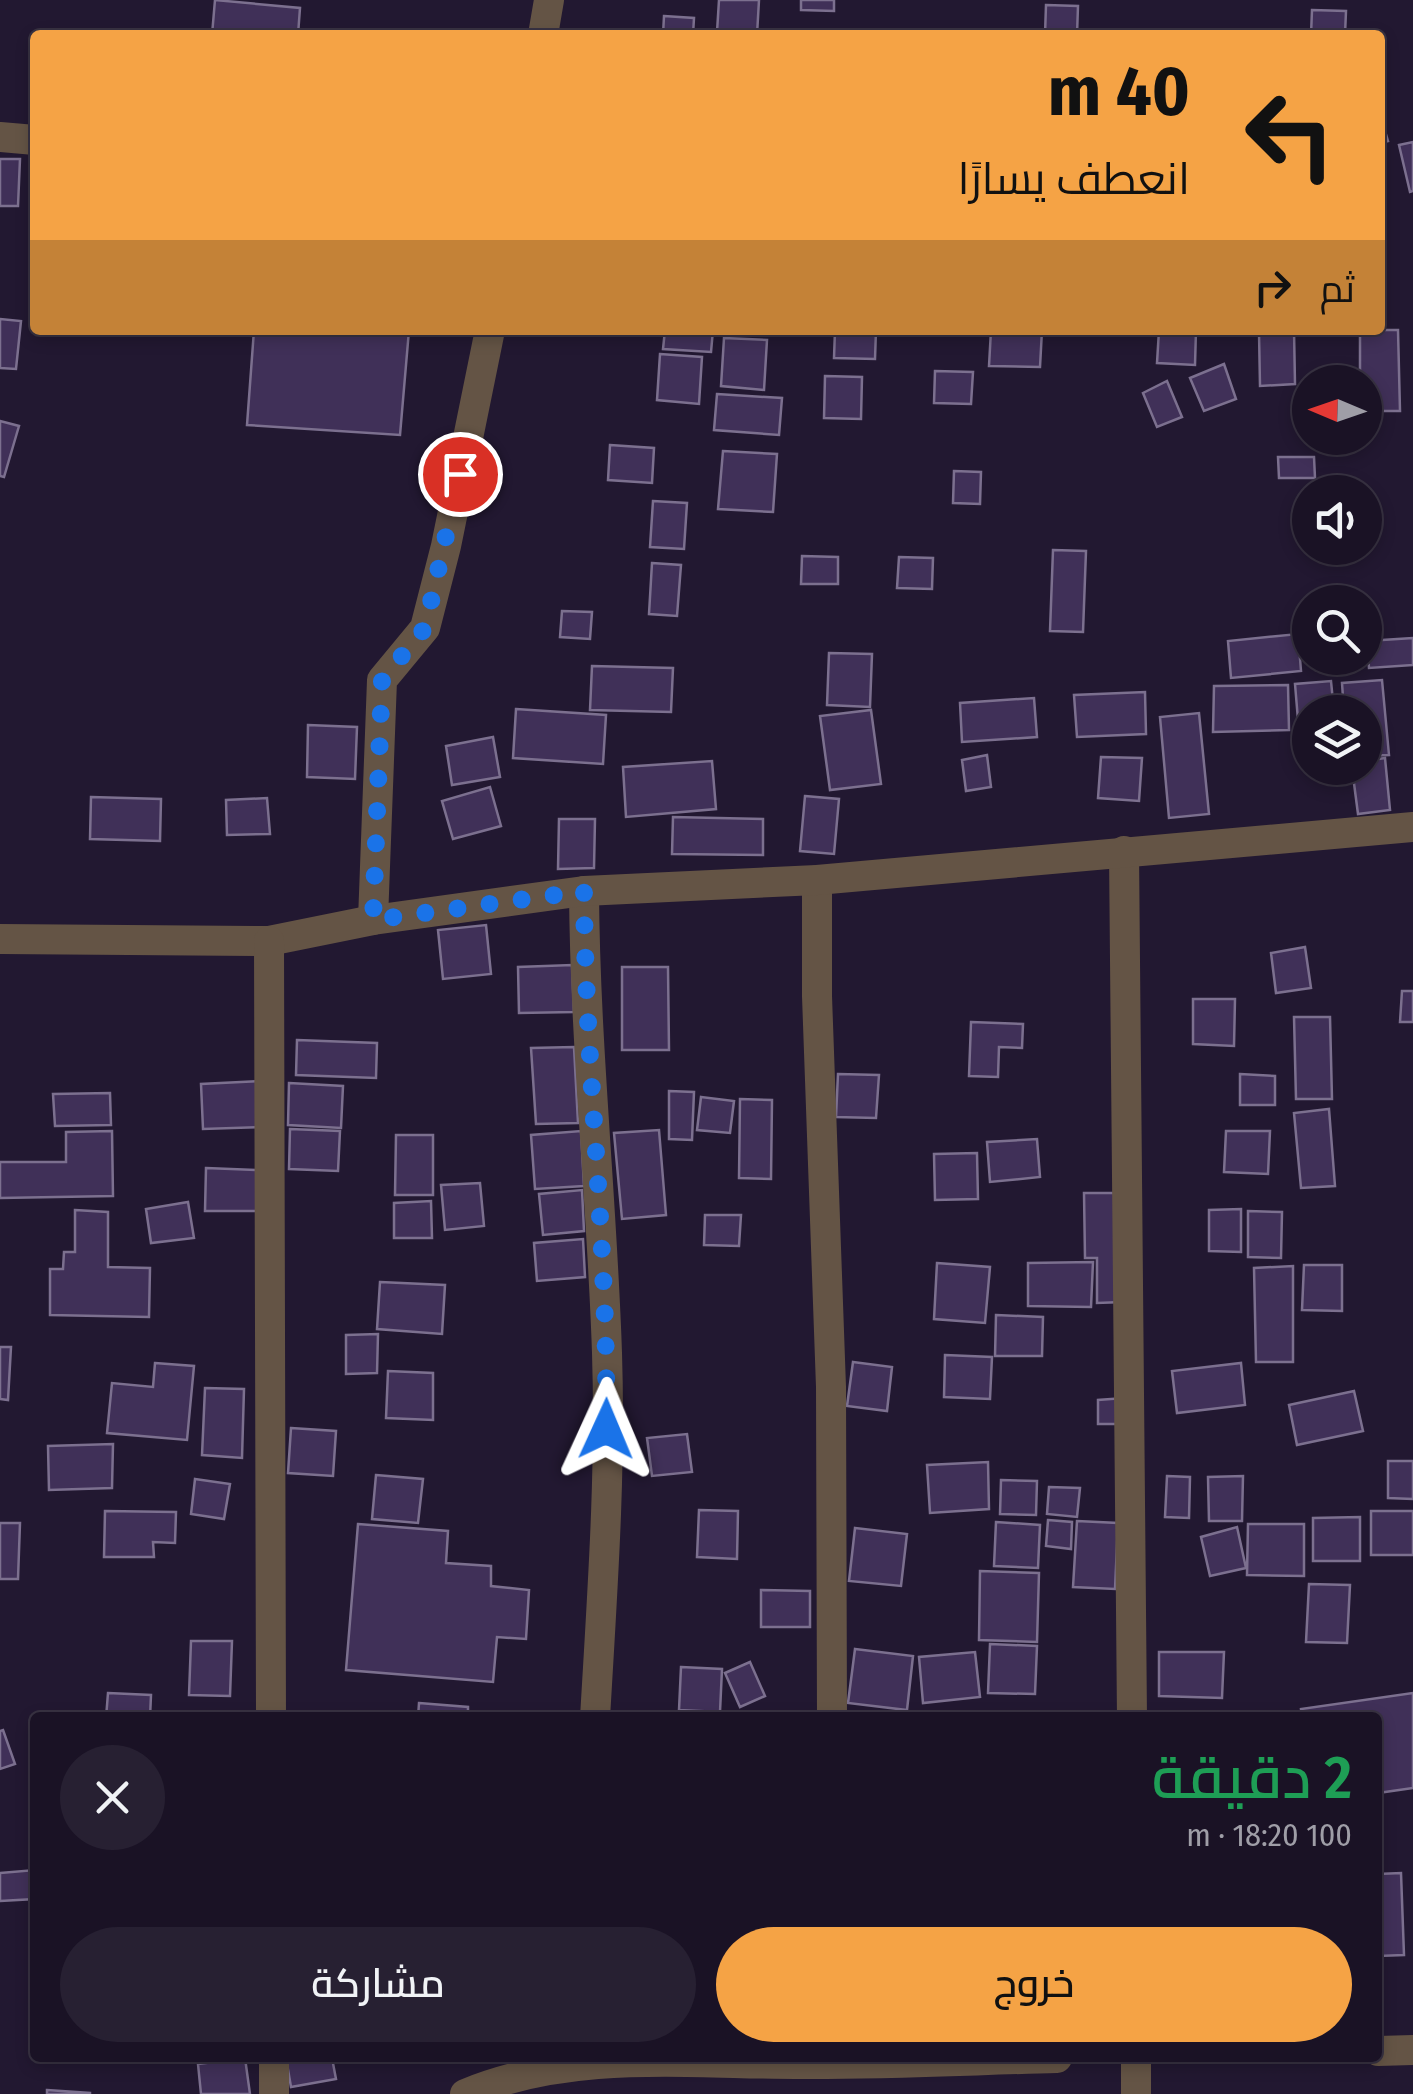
<!DOCTYPE html>
<html lang="ar">
<head>
<meta charset="utf-8">
<style>
  :root { --surface:#1a1225; --page:#272032; --text:#f1f3f6; --muted:#9f9ea7; --line:#383242; --accent:#f5a345 }
  body { margin:0; font-family:"Fira Sans Condensed",Cairo,sans-serif; background:var(--page); color:var(--text); direction:rtl; height:100vh; display:flex; flex-direction:column; font-size:38px; white-space:nowrap }
  * { box-sizing:border-box; margin:0 }
  p { font-size:32px; color:var(--muted) }
  .icon { flex:none; width:55px; height:55px; fill:none; stroke:currentColor; stroke-width:2; stroke-linecap:round; stroke-linejoin:round }
  .map { position:relative; flex:1; overflow:hidden; direction:ltr }
  .panel { position:absolute; left:30px; top:1712px; width:1352px; height:350px; display:flex; flex-direction:column; background:var(--surface); border-radius:10px; box-shadow:0 5px 15px #0003,0 0 0 2px var(--line); direction:rtl }
  .panel>* { flex:none }
  .hud { position:absolute; left:30px; top:30px; width:1355px; height:305px; border-radius:10px; box-shadow:0 5px 15px #0003,0 0 0 2px var(--line); direction:rtl; background:#f5a345; color:#111; overflow:hidden }
  .needle { width:65px; rotate:272deg }
  .buttons { position:absolute; left:1292px; top:365px; display:grid; gap:20px }
  .buttons a { display:grid; place-items:center; width:90px; height:90px; border-radius:50%; background:var(--surface); box-shadow:0 5px 15px #0003,0 0 0 2px var(--line); font-size:50px }
  .pin { position:absolute; display:grid; place-items:center; width:85px; height:85px; color:#fff; margin:-42px; border:5px solid #fff; border-radius:50%; box-shadow:0 2px 10px #0007 }
  .me { position:absolute; width:110px; margin:-55px; rotate:1deg; stroke-linejoin:round; filter:drop-shadow(0 0 8px #0008) }
  .turn { display:flex; align-items:center; gap:35px; height:210px; padding:0 30px; font-size:45px }
  .turn .icon { width:130px; height:130px; stroke-width:2.5 }
  .turn b { display:block; font-size:70px; line-height:85px }
  .then { display:flex; align-items:center; height:95px; padding:0 30px; background:#0003; gap:20px; font-size:38px }
  .round { display:grid; place-items:center; flex:none; width:105px; height:105px; border-radius:52px; background:var(--page) }
  .headline { display:flex; align-items:center; justify-content:space-between; height:170px; padding:0 30px }
  h1 { font-size:60px; font-weight:600; line-height:75px; color:#1e9e55 }
  .primary-button { display:flex; gap:20px; margin-top:auto; padding:20px 30px }
  .primary-button a { flex:1; height:115px; border-radius:60px; background:var(--accent); color:#111; font-size:40px; font-weight:600; line-height:115px; text-align:center }
  .primary-button a+a { background:var(--page); color:var(--text) }
  .map>svg:first-child { display:block }
</style>
</head>
<body>
<div class="map">
<svg width="1413" height="2094" viewBox="0 0 1413 2094">
  <rect width="100%" height="100%" fill="#221831"/>
  <!-- building -->
  <g fill="#403058" stroke="#7c708f" stroke-width="2.5">
    <polygon points="215,0 300,8 298,35 212,35"/>
    <polygon points="719,0 759,0 757,35 717,32"/>
    <polygon points="801,0 834,0 834,11 801,10"/>
    <polygon points="1046,5 1078,6 1077,35 1045,35"/>
    <polygon points="1312,10 1346,11 1345,35 1311,35"/>
    <polygon points="664,16 694,18 693,35 663,35"/>
    <polygon points="1380,114 1388,141 1380,143"/>
    <polygon points="1413,142 1413,191 1410,192 1399,145"/>
    <polygon points="0,159 20,159 18,206 0,206"/>
    <polygon points="0,319 21,321 16,369 0,368"/>
    <polygon points="254,330 409,330 400,435 247,425"/>
    <polygon points="665,330 713,330 711,352 663,349"/>
    <polygon points="835,330 876,330 875,359 834,358"/>
    <polygon points="991,330 1042,330 1040,367 989,366"/>
    <polygon points="1159,330 1196,330 1195,365 1157,363"/>
    <polygon points="1294,330 1295,384 1260,386 1259,332"/>
    <polygon points="1360,330 1398,330 1400,411 1365,411 1365,382 1360,382"/>
    <polygon points="724,338 767,340 764,390 721,386"/>
    <polygon points="660,354 702,357 699,404 657,400"/>
    <polygon points="1224,364 1236,399 1204,411 1190,378"/>
    <polygon points="935,371 973,372 971,404 934,403"/>
    <polygon points="825,376 862,377 861,419 824,418"/>
    <polygon points="1167,381 1182,417 1157,427 1143,393"/>
    <polygon points="717,394 782,398 779,435 714,430"/>
    <polygon points="0,421 19,426 4,477 0,476"/>
    <polygon points="610,445 654,448 652,483 608,480"/>
    <polygon points="723,451 777,454 773,512 718,509"/>
    <polygon points="1278,457 1314,457 1315,478 1279,478"/>
    <polygon points="954,471 981,472 980,504 953,503"/>
    <polygon points="653,501 687,503 684,549 650,547"/>
    <polygon points="1053,550 1086,551 1083,632 1050,631"/>
    <polygon points="802,556 838,557 838,584 801,584"/>
    <polygon points="899,557 933,558 932,589 897,588"/>
    <polygon points="652,563 681,565 677,616 649,614"/>
    <polygon points="562,611 592,612 590,639 560,637"/>
    <polygon points="1298,634 1301,671 1231,678 1228,641"/>
    <polygon points="1413,638 1413,665 1369,668 1367,641"/>
    <polygon points="829,653 872,654 870,707 827,705"/>
    <polygon points="1316,658 1361,658 1362,667 1316,670"/>
    <polygon points="592,666 673,668 671,712 590,710"/>
    <polygon points="1382,680 1389,755 1365,756 1365,712 1344,712 1342,683"/>
    <polygon points="1331,681 1334,712 1310,712 1310,755 1301,756 1295,684"/>
    <polygon points="1288,685 1289,730 1213,732 1214,686"/>
    <polygon points="1145,692 1146,734 1077,737 1074,695"/>
    <polygon points="1034,698 1037,737 962,742 960,703"/>
    <polygon points="516,709 606,715 603,764 513,758"/>
    <polygon points="871,710 881,784 830,790 820,716"/>
    <polygon points="1199,713 1209,814 1169,818 1160,717"/>
    <polygon points="308,725 357,727 355,779 307,777"/>
    <polygon points="493,737 500,777 452,785 446,746"/>
    <polygon points="987,755 991,787 966,791 962,760"/>
    <polygon points="1101,757 1142,758 1139,801 1098,798"/>
    <polygon points="1385,758 1390,810 1358,814 1352,768 1365,768 1365,761"/>
    <polygon points="712,761 716,809 626,817 623,767"/>
    <polygon points="490,787 501,826 453,839 442,801"/>
    <polygon points="805,796 839,799 834,854 800,851"/>
    <polygon points="91,797 161,799 160,841 90,839"/>
    <polygon points="267,798 270,834 227,835 226,800"/>
    <polygon points="673,817 763,819 763,855 672,854"/>
    <polygon points="559,819 595,819 594,868 558,869"/>
    <polygon points="486,925 491,974 443,979 438,930"/>
    <polygon points="1305,947 1311,988 1276,993 1271,953"/>
    <polygon points="572,965 574,1012 519,1013 518,967"/>
    <polygon points="622,967 668,967 669,1050 622,1050"/>
    <polygon points="1402,991 1413,991 1413,1022 1400,1022"/>
    <polygon points="1193,999 1235,999 1234,1046 1193,1044"/>
    <polygon points="1294,1017 1330,1017 1332,1099 1296,1099"/>
    <polygon points="971,1022 1023,1024 1022,1048 999,1047 998,1077 969,1076"/>
    <polygon points="297,1040 377,1043 376,1078 296,1075"/>
    <polygon points="574,1047 578,1123 536,1124 531,1048"/>
    <polygon points="838,1074 879,1075 876,1118 836,1117"/>
    <polygon points="1240,1074 1275,1076 1275,1105 1240,1105"/>
    <polygon points="259,1081 261,1127 203,1129 201,1084"/>
    <polygon points="289,1083 343,1086 341,1128 288,1125"/>
    <polygon points="669,1091 694,1092 692,1140 669,1139"/>
    <polygon points="110,1093 111,1125 55,1126 53,1094"/>
    <polygon points="701,1097 734,1101 730,1133 697,1130"/>
    <polygon points="740,1099 772,1100 771,1179 739,1178"/>
    <polygon points="1329,1109 1335,1186 1301,1188 1294,1113"/>
    <polygon points="290,1129 340,1131 338,1171 289,1169"/>
    <polygon points="659,1130 666,1215 622,1219 614,1133"/>
    <polygon points="112,1131 113,1196 0,1198 0,1162 66,1162 66,1132"/>
    <polygon points="581,1131 584,1186 535,1189 531,1135"/>
    <polygon points="1226,1131 1270,1131 1268,1174 1224,1172"/>
    <polygon points="396,1135 433,1135 433,1195 395,1195"/>
    <polygon points="1037,1139 1040,1177 990,1182 987,1142"/>
    <polygon points="977,1153 978,1199 935,1200 934,1154"/>
    <polygon points="206,1168 257,1170 257,1211 205,1211"/>
    <polygon points="480,1183 484,1226 445,1230 441,1185"/>
    <polygon points="582,1190 584,1231 543,1235 539,1194"/>
    <polygon points="1084,1193 1123,1193 1123,1302 1097,1303 1097,1258 1085,1258"/>
    <polygon points="431,1201 432,1238 394,1238 394,1203"/>
    <polygon points="188,1202 194,1238 151,1243 146,1209"/>
    <polygon points="1241,1209 1241,1252 1209,1251 1209,1210"/>
    <polygon points="75,1210 108,1212 108,1267 150,1268 149,1317 50,1315 50,1269 63,1269 64,1252 75,1252"/>
    <polygon points="1248,1211 1282,1212 1281,1258 1248,1257"/>
    <polygon points="705,1215 741,1215 739,1246 704,1245"/>
    <polygon points="583,1239 585,1277 537,1281 534,1243"/>
    <polygon points="1093,1262 1091,1307 1028,1306 1028,1263"/>
    <polygon points="937,1263 990,1267 985,1323 934,1319"/>
    <polygon points="1304,1265 1342,1265 1342,1311 1302,1310"/>
    <polygon points="1293,1266 1293,1362 1256,1362 1254,1268"/>
    <polygon points="380,1282 445,1285 442,1334 377,1329"/>
    <polygon points="996,1315 1043,1317 1042,1356 995,1356"/>
    <polygon points="378,1334 377,1373 346,1374 346,1335"/>
    <polygon points="0,1347 11,1347 8,1400 0,1399"/>
    <polygon points="945,1355 992,1357 990,1399 944,1397"/>
    <polygon points="853,1362 892,1367 887,1411 847,1406"/>
    <polygon points="155,1363 194,1366 187,1440 107,1433 112,1383 153,1387"/>
    <polygon points="1241,1363 1245,1405 1177,1413 1172,1371"/>
    <polygon points="388,1371 433,1373 433,1420 386,1418"/>
    <polygon points="205,1388 244,1389 242,1458 202,1455"/>
    <polygon points="1354,1391 1363,1431 1297,1445 1289,1405"/>
    <polygon points="1124,1398 1125,1424 1098,1424 1098,1400"/>
    <polygon points="291,1428 336,1431 333,1476 288,1473"/>
    <polygon points="687,1434 692,1472 652,1476 647,1438"/>
    <polygon points="113,1444 112,1488 49,1490 48,1446"/>
    <polygon points="1388,1461 1413,1461 1413,1499 1388,1498"/>
    <polygon points="988,1462 989,1509 930,1513 927,1465"/>
    <polygon points="376,1475 423,1479 418,1523 372,1519"/>
    <polygon points="1167,1476 1190,1477 1189,1518 1165,1517"/>
    <polygon points="1243,1476 1242,1521 1209,1521 1208,1477"/>
    <polygon points="195,1479 230,1484 224,1519 191,1514"/>
    <polygon points="1001,1480 1037,1481 1036,1515 1000,1514"/>
    <polygon points="1049,1487 1080,1488 1077,1517 1047,1514"/>
    <polygon points="699,1510 738,1511 737,1559 697,1557"/>
    <polygon points="105,1511 176,1512 175,1543 153,1542 154,1557 104,1557"/>
    <rect x="1371" y="1511" width="42" height="44"/>
    <polygon points="1360,1517 1360,1561 1313,1561 1313,1518"/>
    <polygon points="1048,1520 1072,1522 1071,1549 1046,1546"/>
    <polygon points="1077,1521 1118,1523 1115,1589 1073,1587"/>
    <polygon points="996,1522 1040,1525 1038,1568 994,1566"/>
    <polygon points="0,1523 20,1523 18,1579 0,1579"/>
    <polygon points="358,1524 448,1531 446,1563 491,1566 491,1586 529,1590 526,1639 497,1637 493,1682 346,1670"/>
    <polygon points="1248,1524 1304,1524 1304,1576 1247,1575"/>
    <polygon points="1237,1527 1246,1568 1210,1576 1201,1537"/>
    <polygon points="855,1528 907,1534 901,1586 849,1581"/>
    <polygon points="980,1571 1039,1573 1037,1642 979,1640"/>
    <polygon points="1309,1584 1350,1585 1347,1643 1306,1642"/>
    <polygon points="761,1590 810,1591 810,1627 761,1627"/>
    <polygon points="191,1641 232,1641 230,1696 189,1695"/>
    <polygon points="990,1644 1037,1646 1035,1694 988,1693"/>
    <polygon points="855,1649 913,1656 907,1710 848,1703"/>
    <polygon points="975,1652 980,1697 923,1703 919,1657"/>
    <polygon points="1159,1652 1224,1652 1222,1698 1159,1696"/>
    <polygon points="750,1662 765,1696 740,1707 725,1673"/>
    <polygon points="681,1667 722,1669 720,1712 679,1710"/>
    <polygon points="108,1693 151,1695 150,1718 106,1718"/>
    <polygon points="1413,1693 1413,1788 1378,1793 1378,1718 1302,1718 1301,1709"/>
    <polygon points="419,1703 468,1707 468,1718 418,1718"/>
    <polygon points="332,1713 372,1716 372,1718 332,1718"/>
    <polygon points="3,1730 15,1764 0,1769 0,1731"/>
    <polygon points="35,1870 35,1899 0,1901 0,1873"/>
    <polygon points="1401,1873 1404,1955 1378,1956 1378,1874"/>
    <polygon points="245,2058 250,2094 201,2094 198,2064"/>
    <polygon points="286,2058 332,2058 336,2079 291,2087"/>
    <polygon points="47,2090 90,2093 90,2094 47,2094"/>
  </g>
  <g fill="none" stroke-linecap="round" stroke-linejoin="round">
    <!-- minor -->
    <g stroke="#645445" stroke-width="30">
      <polyline points="543,35 549,0"/>
      <polyline points="0,137 35,140"/>
      <polyline points="1124,851 1132,1718"/>
      <polyline points="817,880 817,996 831,1387 832,1718"/>
      <path d="M584 891C585 1046 602 1199 607 1353 611 1475 602 1597 595 1718"/>
      <polyline points="373,920 382,680 425,628 446,546 490,330"/>
      <polyline points="0,939 269,941 373,920 584,891 817,880 1413,827"/>
      <polyline points="269,941 271,1718"/>
      <polyline points="1378,2051 1413,2050"/>
      <polyline points="274,2058 274,2094"/>
      <polyline points="1136,2058 1136,2094"/>
      <path d="M465 2094C576 2048 695 2065 812 2064 894 2064 976 2060 1057 2058"/>
    </g>
  </g>
  <g fill="none" stroke-linecap="round" stroke-linejoin="round">
    <!-- route -->
    <path stroke="#1a73e8" stroke-width="18" stroke-dasharray="0 32.4" d="M460 474 425 628 382 680 373 920 584 891C585 1071 609 1249 606 1429"/>
  </g>
</svg>
<div class="buttons">
<a><svg class="needle" viewBox="-14 -14 28 28"><path d="M0-13l5 13h-10z" fill="#e53935"/><path d="M0 13l5-13h-10z" fill="#9f9ea7"/></svg></a>
<a><svg class="icon" aria-label="sound" viewBox="0 0 24 24"><path d="M4 9h4l5-4v14l-5-4H4zM17 9q2 3 0 6"/></svg></a>
<a><svg class="icon" aria-label="search" viewBox="0 0 24 24"><circle cx="10" cy="10" r="6"/><path d="M15 15l6 6"/></svg></a>
<a><svg class="icon" aria-label="layers" viewBox="0 0 24 24"><path d="M12 4l9 5-9 5-9-5zM3 14l9 5 9-5"/></svg></a>
</div>
<div class="pin" style="left:460px;top:474px;background:#d93025"><svg class="icon" aria-label="arrive" viewBox="0 0 24 24"><path d="M6 21V4h12l-3 4 3 4H6"/></svg></div>
<svg class="me" style="left:606px;top:1429px" viewBox="-20 -20 40 40"><path d="M0-17L14 15 0 8-14 15z" fill="#1a73e8" stroke="#fff" stroke-width="4"/></svg>
<div class="hud">
<div class="turn"><svg class="icon" aria-label="left" viewBox="0 0 24 24"><path d="M17 20v-9H6M10 6l-5 5 5 5"/></svg><div><b>40 m</b>انعطف يسارًا</div></div>
<div class="then">ثم<svg class="icon" aria-label="right" viewBox="0 0 24 24"><path d="M7 20v-9h11M14 6l5 5-5 5"/></svg></div>
</div>
<section class="panel">
<div class="headline"><div><h1>2 دقيقة</h1><p>100 m · 18:20</p></div><a class="round"><svg class="icon" aria-label="close" viewBox="0 0 24 24"><path d="M6 6l12 12M18 6L6 18"/></svg></a></div>
<div class="primary-button"><a>خروج</a><a>مشاركة</a></div>
</section>
</div>
</body>
</html>
